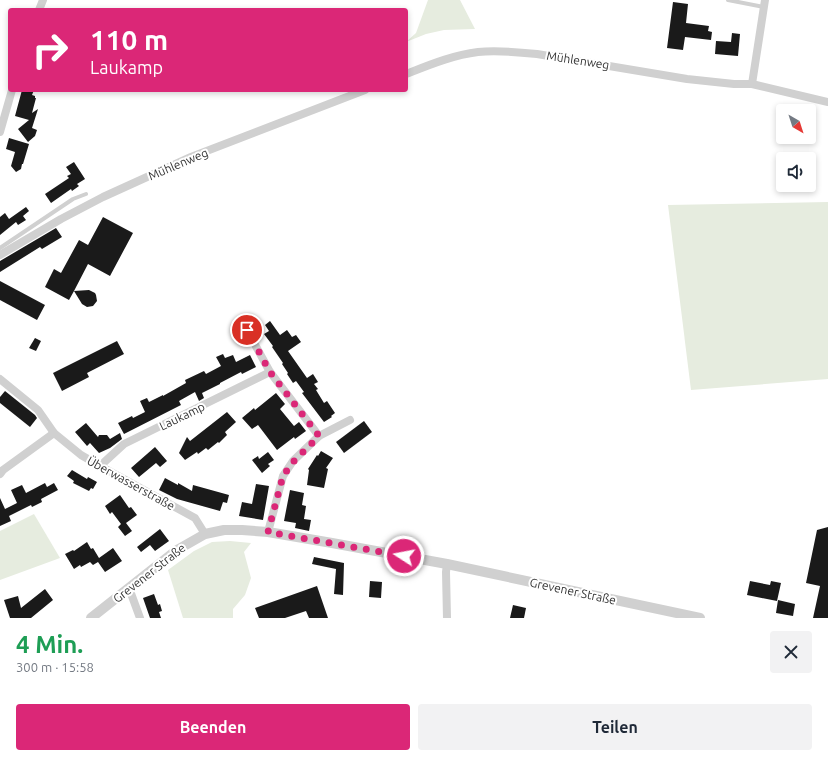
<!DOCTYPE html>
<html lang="de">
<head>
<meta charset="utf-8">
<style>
  :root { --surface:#fff; --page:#f2f2f3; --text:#1f2937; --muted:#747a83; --accent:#db2777 }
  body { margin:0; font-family:Ubuntu,sans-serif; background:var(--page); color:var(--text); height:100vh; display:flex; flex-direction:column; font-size:15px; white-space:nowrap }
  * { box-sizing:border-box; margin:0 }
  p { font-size:13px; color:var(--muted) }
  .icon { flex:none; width:22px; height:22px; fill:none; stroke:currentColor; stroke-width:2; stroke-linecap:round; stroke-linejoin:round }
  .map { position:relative; height:618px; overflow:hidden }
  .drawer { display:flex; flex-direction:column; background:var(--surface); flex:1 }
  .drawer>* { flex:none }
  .hud { position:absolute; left:8px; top:8px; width:400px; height:84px; border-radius:4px; box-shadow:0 2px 6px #0003; background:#db2777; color:#fff; overflow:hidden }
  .needle { width:26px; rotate:141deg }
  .fabs { position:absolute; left:776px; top:104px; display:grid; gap:8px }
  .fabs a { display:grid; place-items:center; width:40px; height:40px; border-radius:4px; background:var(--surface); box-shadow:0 2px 6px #0003; font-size:20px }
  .pin { position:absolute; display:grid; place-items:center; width:34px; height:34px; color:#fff; margin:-17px; border:2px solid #fff; border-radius:50%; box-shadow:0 1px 4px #0007 }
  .me { position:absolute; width:44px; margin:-22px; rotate:281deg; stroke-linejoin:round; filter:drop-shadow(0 0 3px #0008) }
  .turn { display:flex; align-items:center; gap:14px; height:84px; padding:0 16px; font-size:18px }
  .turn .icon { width:52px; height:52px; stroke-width:2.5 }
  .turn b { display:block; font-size:28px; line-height:34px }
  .round { display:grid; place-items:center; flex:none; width:42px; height:42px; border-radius:4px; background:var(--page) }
  .head { display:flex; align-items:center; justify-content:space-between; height:68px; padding:0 16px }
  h1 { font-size:24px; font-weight:600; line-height:30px; color:#1e9e55 }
  .action { display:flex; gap:8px; margin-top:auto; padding:8px 16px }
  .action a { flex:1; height:46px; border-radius:4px; background:var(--accent); color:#fff; font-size:16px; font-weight:600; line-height:46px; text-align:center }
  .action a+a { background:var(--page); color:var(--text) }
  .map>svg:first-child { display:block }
</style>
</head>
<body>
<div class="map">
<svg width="828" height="618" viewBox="0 0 828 618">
  <rect width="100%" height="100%" fill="#fff"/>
  <!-- green -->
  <g fill="#e6ecdf">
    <polygon points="428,0 460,0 475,29 444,30 426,34 406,42 416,33"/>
    <polygon points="828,202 828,379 691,390 668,205"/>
    <polygon points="34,514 60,558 0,580 0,531"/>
    <polygon points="230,541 251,543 244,552 251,578 245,595 233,609 233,618 183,618 168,570 194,551 212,542"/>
  </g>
  <!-- building -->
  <g fill="#1a1a1a">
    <polygon points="673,2 688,4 686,23 709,26 708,31 712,32 711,40 685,37 683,50 667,48"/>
    <polygon points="732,33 740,34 738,56 715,54 716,41 731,42"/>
    <polygon points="22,90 34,90 32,95 35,96 35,98 36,98 32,113 38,109 32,128 37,130 35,136 28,142 18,129 29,120 15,116"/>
    <polygon points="9,138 29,144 23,164 22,164 21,169 16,172 11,166 15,152 6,149"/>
    <polygon points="74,162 85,179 77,184 79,186 72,191 71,189 51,203 45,194 69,178 67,176 71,174 66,167"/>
    <polygon points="26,207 29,211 23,216 26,220 18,225 16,222 0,235 0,217 5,213 9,219"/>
    <polygon points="103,217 133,233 110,276 88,264 74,291 89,290 95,293 96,295 97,301 93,306 87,307 82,304 74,291 69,300 45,287 54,269 61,273 79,240 88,245"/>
    <polygon points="56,228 62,237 42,249 40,247 0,272 0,261"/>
    <polygon points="0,281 45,305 37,320 0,300"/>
    <polygon points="270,321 280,335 287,330 292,337 296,335 301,342 288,351 307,378 313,374 318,382 314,384 318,389 316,390 324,403 327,401 335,413 331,416 332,417 324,422 302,393 304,392 296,381 293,383 287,374 288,373 282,364 283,363 272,347 273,346 264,334 269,331 265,325"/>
    <polygon points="35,338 41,341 36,351 29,348"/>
    <polygon points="117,341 124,354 87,373 89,377 62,391 53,373"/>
    <polygon points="223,354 225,358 233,355 236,362 250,355 256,367 242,374 241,372 220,383 220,384 202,393 204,398 199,401 195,392 179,401 181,405 124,434 118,423 132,416 133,418 145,412 140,401 147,398 149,402 163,395 163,396 186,383 185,380 204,371 206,374 221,366 216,357"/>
    <polygon points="5,391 35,415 37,418 30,427 0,403 0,397"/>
    <polygon points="276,393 285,404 280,409 294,426 299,422 306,431 295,439 294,437 277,450 258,425 252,429 242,418 254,408 255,410"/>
    <polygon points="227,412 236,422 225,432 227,435 219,443 218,442 208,450 206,448 198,454 197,452 185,460 179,453 187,437 190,441"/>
    <polygon points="364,421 372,432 344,453 336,442"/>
    <polygon points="86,423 98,437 99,435 107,435 110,439 120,433 122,439 110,448 99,453 90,443 87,446 75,432"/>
    <polygon points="155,447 167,461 160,467 156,463 139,477 131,468"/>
    <polygon points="321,451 333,458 326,468 328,469 324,488 307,485 309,470 308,469 317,455 318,456"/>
    <polygon points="268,452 274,460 268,464 270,466 262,473 252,460 258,456 259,459"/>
    <polygon points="72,470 87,479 88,477 97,482 93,489 91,488 89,491 73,483 74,481 67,476"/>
    <polygon points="165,478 178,485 178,483 192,491 193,485 229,495 227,503 223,502 220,511 177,499 159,490"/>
    <polygon points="45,483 47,487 54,483 58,490 41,499 42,502 32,507 31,505 9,516 11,521 0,526 0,498 5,509 17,503 11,490 22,485 26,493"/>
    <polygon points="256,484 269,486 263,520 239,516 242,502 252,504"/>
    <polygon points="290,490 304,493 302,505 306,506 304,519 311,520 309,531 295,528 296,523 284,521"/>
    <polygon points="120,495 129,508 131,507 137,515 126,523 132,531 125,536 118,527 121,524 112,512 110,514 105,506"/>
    <polygon points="828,527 828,618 813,618 820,586 806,583 817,530"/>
    <polygon points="160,529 169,541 155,551 150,545 141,552 137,547"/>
    <polygon points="87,542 91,549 93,548 99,558 113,548 122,561 105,572 98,562 93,565 90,562 81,567 80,565 74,569 65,554 73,550 74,551"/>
    <polygon points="314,557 344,563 343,595 334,594 336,569 312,564"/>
    <polygon points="370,581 382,582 381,598 369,597"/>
    <polygon points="750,581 770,585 771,581 781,583 777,601 747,595"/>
    <polygon points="317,586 328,618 309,618 306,611 285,618 259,618 255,608"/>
    <polygon points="45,589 53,600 31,618 10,618 4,600 18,596 21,608"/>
    <polygon points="154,594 158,605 160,604 162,611 159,612 161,618 150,618 143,598"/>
    <polygon points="778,600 795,604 793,616 776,613"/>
    <polygon points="513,605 526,608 524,618 510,618"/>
  </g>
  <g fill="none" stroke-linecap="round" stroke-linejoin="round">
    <!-- service -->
    <g stroke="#d0d0d0" stroke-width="4">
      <polyline points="728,0 764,7"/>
      <polyline points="0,248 73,199 86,194"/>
    </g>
    <!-- minor -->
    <g stroke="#d0d0d0" stroke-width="8">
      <polyline points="39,10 43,0"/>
      <path d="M406 74C429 65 453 55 478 52 498 50 518 52 537 54L687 79 734 84H752L828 102"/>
      <polyline points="752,84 765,0"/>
      <polyline points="0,132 12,90"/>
      <polyline points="0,255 61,219 103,197 191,157 365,90"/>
      <polyline points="247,330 270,372"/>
      <polyline points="0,379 38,410 54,433 81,455 100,466 195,518 205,534"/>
      <polyline points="319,436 350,420"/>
      <polyline points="100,466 124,444 270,372 319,436 293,461 283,476 268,532"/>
      <polyline points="0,474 3,470 54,433"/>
      <polyline points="129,588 140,618"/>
      <polyline points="447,618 446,572 447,564"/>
    </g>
    <!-- tertiary -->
    <polyline stroke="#d0d0d0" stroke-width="10" points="91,618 177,550 205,534 224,530 242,530 268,532 332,543 447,564 700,618"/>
  </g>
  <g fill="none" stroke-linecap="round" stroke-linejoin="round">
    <!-- route -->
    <polyline stroke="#db2777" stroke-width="7" stroke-dasharray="0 12.6" points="247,330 270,372 319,436 293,462 283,476 268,532 404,556"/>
  </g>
  <g text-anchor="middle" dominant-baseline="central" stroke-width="4" stroke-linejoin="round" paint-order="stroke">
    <!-- street labels -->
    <g font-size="12" fill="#333" stroke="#fff">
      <text transform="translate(578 60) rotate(9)">Mühlenweg</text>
      <text transform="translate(178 164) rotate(-23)">Mühlenweg</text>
      <text transform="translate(182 416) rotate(-26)">Laukamp</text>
      <text transform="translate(131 483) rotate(29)">Überwasserstraße</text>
      <text transform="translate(149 573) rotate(-38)">Grevener Straße</text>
      <text transform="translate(573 591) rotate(12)">Grevener Straße</text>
    </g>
  </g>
</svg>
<div class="fabs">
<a><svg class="needle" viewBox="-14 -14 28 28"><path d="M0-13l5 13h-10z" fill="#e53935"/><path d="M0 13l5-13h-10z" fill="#747a83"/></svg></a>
<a><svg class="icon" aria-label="sound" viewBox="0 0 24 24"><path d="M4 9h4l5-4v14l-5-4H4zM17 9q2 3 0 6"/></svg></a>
</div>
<div class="pin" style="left:247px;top:330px;background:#d93025"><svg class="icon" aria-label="arrive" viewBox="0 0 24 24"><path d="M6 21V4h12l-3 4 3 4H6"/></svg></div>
<svg class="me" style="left:404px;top:556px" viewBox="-20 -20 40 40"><circle r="17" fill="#db2777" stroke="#fff" stroke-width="3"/><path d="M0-11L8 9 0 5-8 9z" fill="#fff"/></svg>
<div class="hud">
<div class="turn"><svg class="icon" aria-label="right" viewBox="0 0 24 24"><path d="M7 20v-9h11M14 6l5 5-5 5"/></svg><div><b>110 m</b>Laukamp</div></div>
</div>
</div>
<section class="drawer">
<div class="head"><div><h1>4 Min.</h1><p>300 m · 15:58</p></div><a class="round"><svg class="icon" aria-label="close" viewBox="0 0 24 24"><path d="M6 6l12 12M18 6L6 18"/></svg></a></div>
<div class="action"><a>Beenden</a><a>Teilen</a></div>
</section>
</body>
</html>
